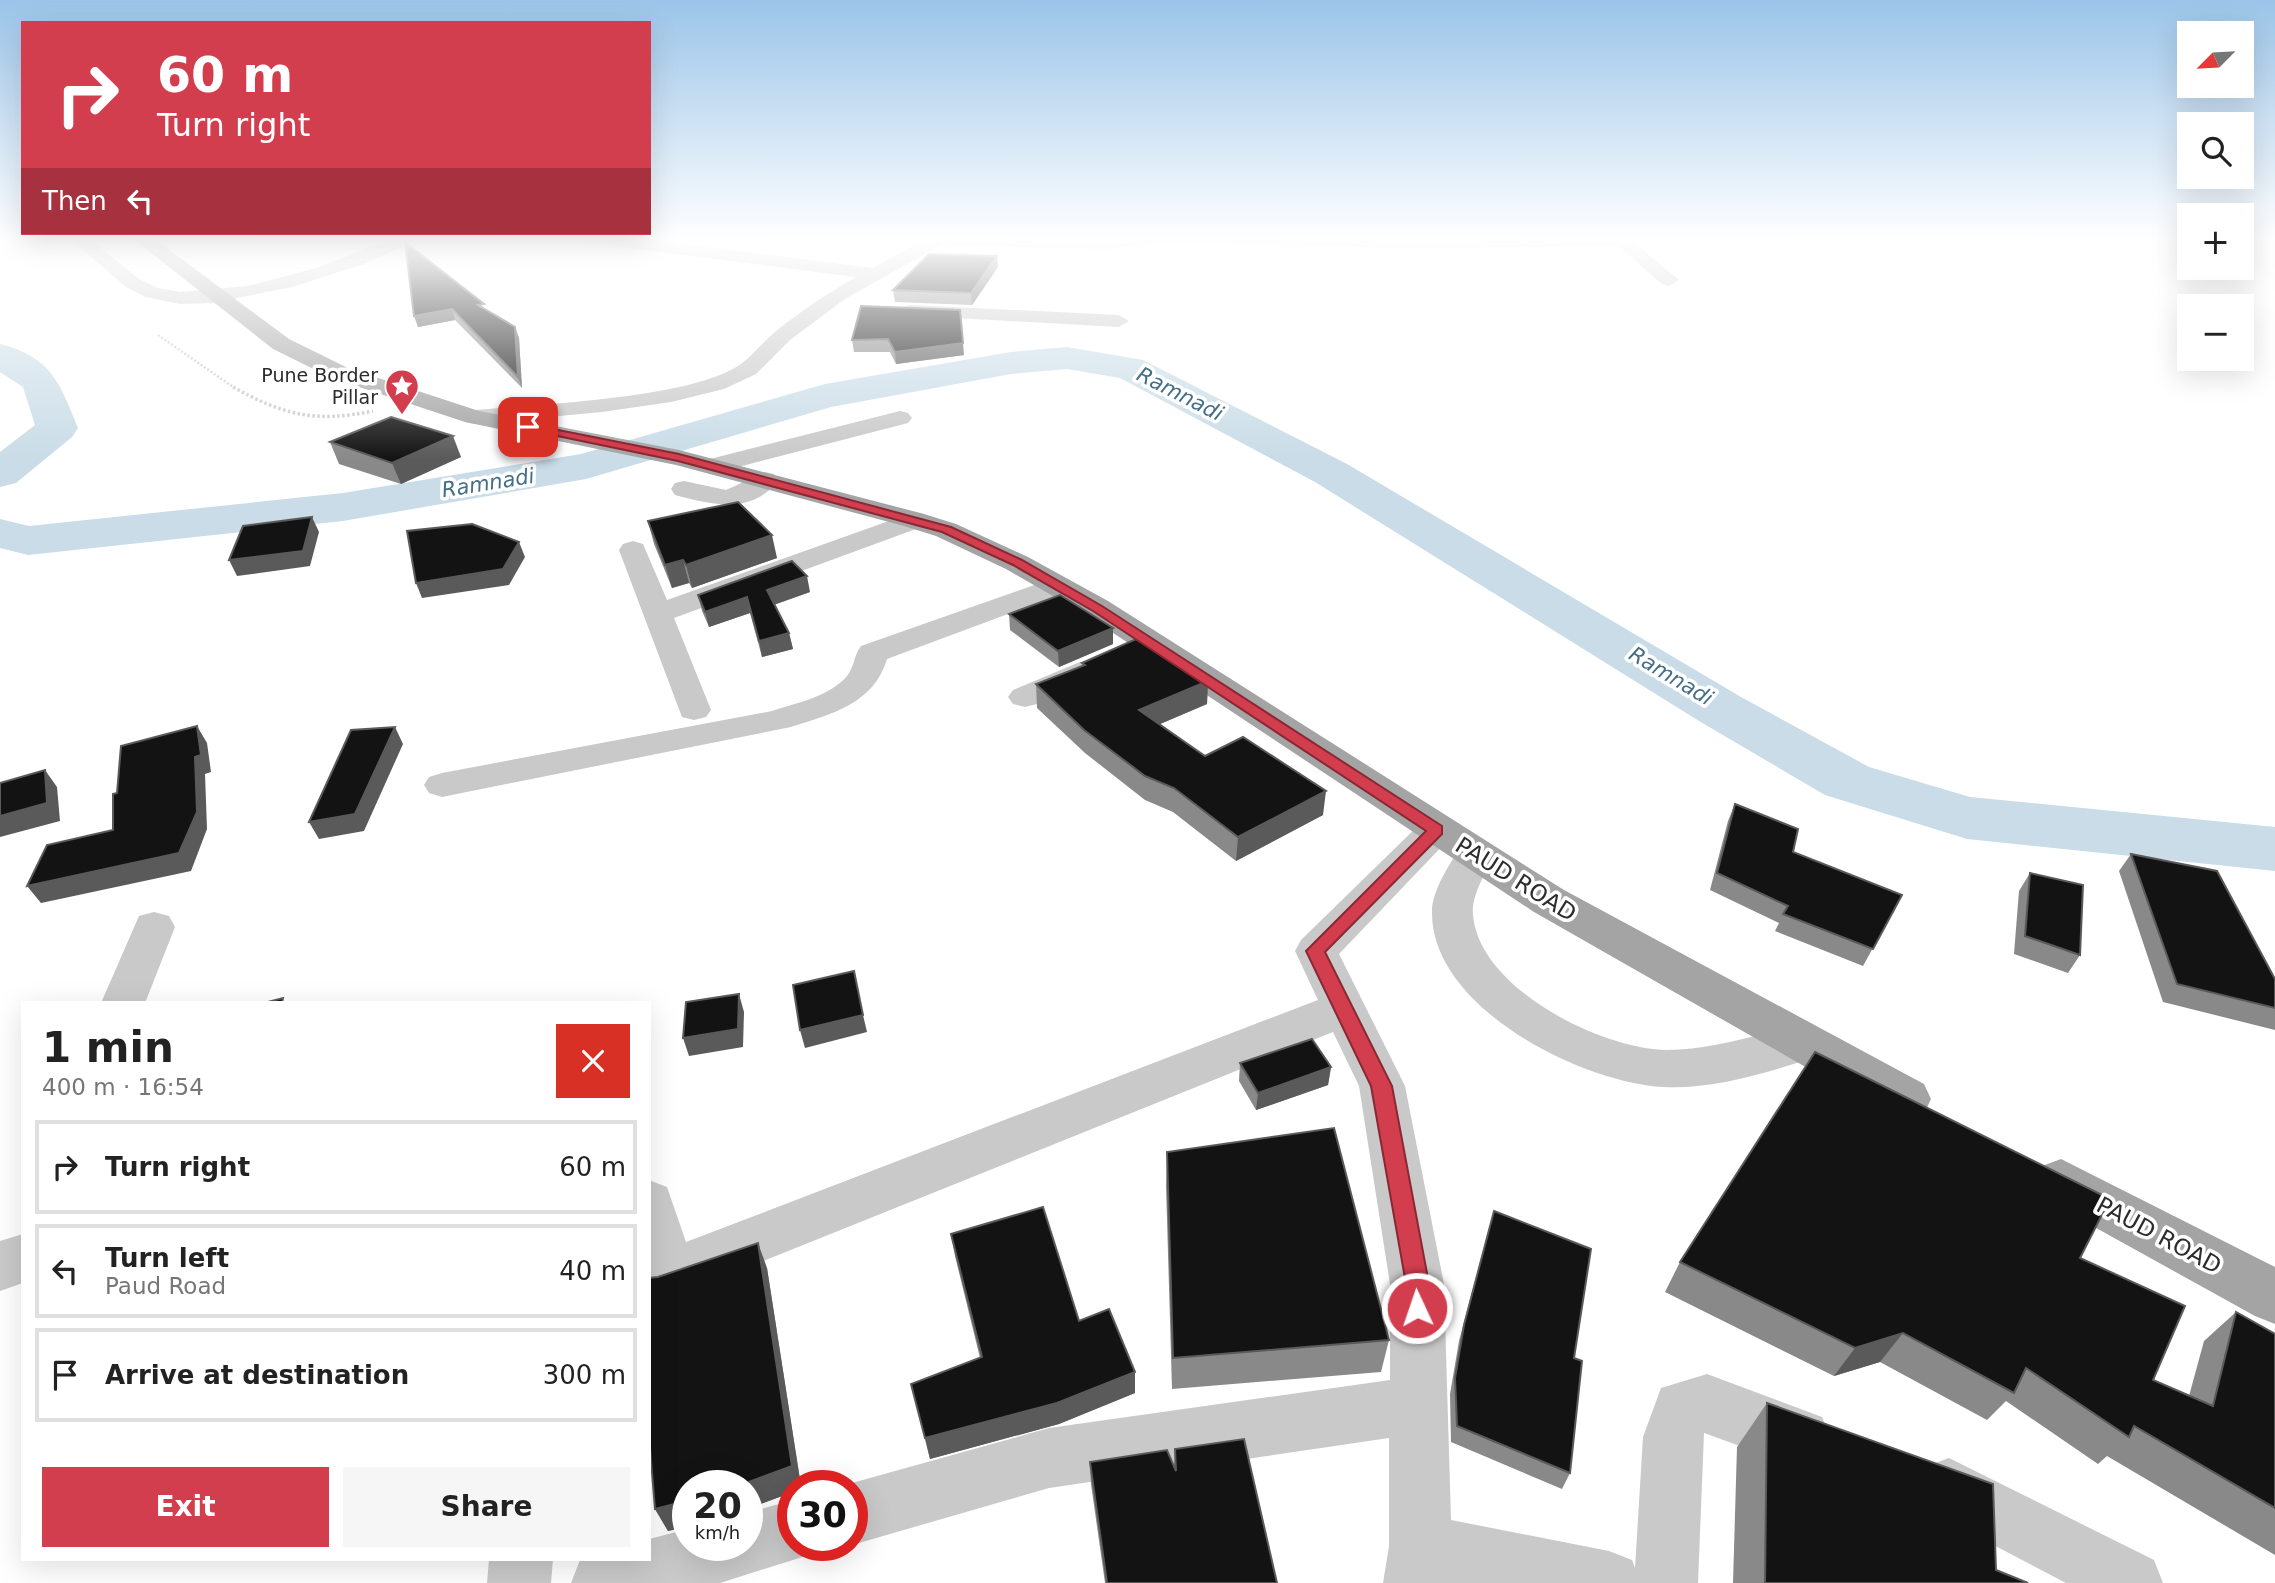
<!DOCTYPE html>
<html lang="en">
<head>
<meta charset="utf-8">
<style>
  :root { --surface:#fff; --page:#f6f6f6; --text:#222; --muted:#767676; --line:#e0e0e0; --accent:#d33e4f }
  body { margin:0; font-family:"DejaVu Sans",sans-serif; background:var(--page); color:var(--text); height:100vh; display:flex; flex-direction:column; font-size:26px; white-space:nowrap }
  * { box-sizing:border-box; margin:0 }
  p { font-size:23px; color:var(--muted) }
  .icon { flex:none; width:38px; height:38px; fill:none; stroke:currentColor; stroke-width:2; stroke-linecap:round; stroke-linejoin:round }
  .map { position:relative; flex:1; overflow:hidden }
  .drawer { position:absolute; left:21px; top:1001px; width:630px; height:560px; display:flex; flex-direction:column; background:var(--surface); border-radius:0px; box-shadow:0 7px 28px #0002 }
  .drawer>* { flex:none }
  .hud { position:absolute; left:21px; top:21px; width:630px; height:214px; border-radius:0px; box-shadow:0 7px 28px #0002; background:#d33e4f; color:#fff; overflow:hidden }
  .needle { width:46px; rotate:246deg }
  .buttons { position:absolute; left:2177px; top:21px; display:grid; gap:14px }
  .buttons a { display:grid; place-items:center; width:77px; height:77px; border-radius:0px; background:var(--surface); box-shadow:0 7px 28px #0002; font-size:35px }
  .speed { position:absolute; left:672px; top:1470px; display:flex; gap:14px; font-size:35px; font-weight:700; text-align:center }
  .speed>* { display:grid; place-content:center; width:91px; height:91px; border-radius:50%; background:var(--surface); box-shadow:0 7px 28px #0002; line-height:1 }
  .speed small { font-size:18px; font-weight:400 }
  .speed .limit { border:10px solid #d22; background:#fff; color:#111 }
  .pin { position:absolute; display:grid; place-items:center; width:60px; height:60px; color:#fff; margin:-30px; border-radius:14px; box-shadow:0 4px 10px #0006 }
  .me { position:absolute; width:77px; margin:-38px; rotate:357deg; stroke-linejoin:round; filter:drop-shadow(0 0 5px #0008) }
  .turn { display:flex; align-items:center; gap:24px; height:147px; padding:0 21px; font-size:32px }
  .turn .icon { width:91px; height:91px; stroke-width:2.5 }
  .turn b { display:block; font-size:49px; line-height:60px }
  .then { display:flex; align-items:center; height:66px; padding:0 21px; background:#0003; gap:14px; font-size:26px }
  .round { display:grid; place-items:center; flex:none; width:74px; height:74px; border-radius:0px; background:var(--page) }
  .summary { display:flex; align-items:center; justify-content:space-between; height:119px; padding:0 21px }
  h1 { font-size:42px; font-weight:600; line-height:52px }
  .button { display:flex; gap:14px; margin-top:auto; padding:14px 21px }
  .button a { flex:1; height:80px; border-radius:0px; background:var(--accent); color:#fff; font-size:28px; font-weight:600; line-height:80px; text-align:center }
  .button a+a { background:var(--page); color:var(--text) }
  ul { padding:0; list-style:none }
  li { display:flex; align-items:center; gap:21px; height:94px; margin:0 14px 10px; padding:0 7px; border:4px solid var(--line); border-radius:0px }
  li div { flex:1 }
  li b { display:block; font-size:26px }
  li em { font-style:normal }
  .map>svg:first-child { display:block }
</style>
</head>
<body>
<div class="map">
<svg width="2275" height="1583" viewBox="0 0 2275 1583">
  <rect width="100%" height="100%" fill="#fff"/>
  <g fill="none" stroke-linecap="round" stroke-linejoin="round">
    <!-- river -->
    <g fill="#c9dce7" fill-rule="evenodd">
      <path d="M0 344C52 357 60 384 78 428L72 437 16 483 0 487V452L35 425 23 387 0 372Z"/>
      <polygon points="1067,347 1143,360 1347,464 1741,697 1869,767 1970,797 2275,827 2275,871 1967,839 1825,795 1699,721 1315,482 1120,378 1067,369 1011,374 831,407 586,479 343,521 28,555 0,548 0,519 29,526 343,493 581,454 825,384 1011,352"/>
    </g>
    <!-- path-far1 -->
    <polyline stroke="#c9c9c9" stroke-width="2.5" stroke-dasharray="2 2" stroke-linecap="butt" points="158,335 236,389"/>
    <!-- path -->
    <path stroke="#c9c9c9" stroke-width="3.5" stroke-dasharray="2.5 2.5" stroke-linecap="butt" d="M233 387C283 415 316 423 373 411"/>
    <!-- minor -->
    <g fill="#c9c9c9" fill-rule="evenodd">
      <polygon points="68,237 87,237 139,279 158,288 180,292 248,286 316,268 398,237 423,237 364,264 292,287 212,303 180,304 146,297 126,287"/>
      <path d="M575 237H629L873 268 929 237H1650L1636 244 1679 280 1669 286 1662 284 1618 246 1406 248 1172 242 1103 249 941 245 845 299 790 340 756 374 724 389 671 402 602 412 474 424 466 422 462 417 466 412 474 410C539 404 691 399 741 364 754 354 764 341 776 331 801 311 828 293 856 277L583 242Z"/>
      <polygon points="910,305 1119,315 1129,321 1119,327 903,315 900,311 903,307"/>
      <polygon points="900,411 908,413 912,418 908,423 711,474 702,471 698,466 702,461"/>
      <path d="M765 472 774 474 778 480C753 516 709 504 675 495L671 489 675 483 684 481 726 490Z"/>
      <polygon points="914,512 924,514 928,520 924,526 674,618 711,710 706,717 694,720 682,717 619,550 623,544 633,541 643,544 667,600"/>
      <path d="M1057 577 1067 580 1072 586 1067 592 887 659C874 704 831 714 791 727L442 797 429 793 424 785 429 777 442 773 772 711C796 703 829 697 847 676 854 668 854 655 861 646Z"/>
      <polygon points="1080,662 1092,665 1096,672 1092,679 1037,704 1025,707 1013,704 1008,697 1013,690"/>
      <polygon points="1436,817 1449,821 1455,830 1449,839 1339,954 1405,1086 1444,1284 1451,1520 1609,1551 1632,1560 1635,1568 1643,1437 1661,1388 1707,1374 1822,1417 1831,1438 1822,1459 1801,1468 1704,1433 1698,1583 1383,1583 1389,1546 1389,1438 1049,1488 852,1545 852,1486 846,1486 852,1483 1049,1428 1390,1380 1390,1284 1359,1086 1333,1032 669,1299 649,1290 649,1180 667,1187 686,1242 1318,1000 1295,951 1301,940 1423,821"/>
      <path d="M1475 842 1489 846 1494 855C1486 873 1471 895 1473 915 1479 988 1600 1049 1667 1050 1700 1050 1735 1041 1767 1033 1778 1031 1793 1024 1804 1025 1809 1026 1815 1029 1819 1030L1826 1043 1819 1056C1772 1071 1713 1090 1663 1087 1580 1082 1433 1008 1432 914 1431 891 1450 864 1461 846Z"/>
      <polygon points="154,912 169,916 175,927 145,1003 101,1003 139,916"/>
      <polygon points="23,1234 23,1283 0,1291 0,1241"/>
      <polygon points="1949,1458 2154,1560 2163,1583 2066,1583 1927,1510 1919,1488 1927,1466"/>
      <polygon points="793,1500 793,1545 818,1545 815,1553 720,1583 571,1583 580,1560 649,1559 649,1539 688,1529 688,1545 747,1545 747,1513"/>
      <polygon points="489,1559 553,1559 551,1583 487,1583"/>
    </g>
    <!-- major -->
    <g fill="#a4a4a4" fill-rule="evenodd">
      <polygon points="131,237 152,237 289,339 348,368 479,411 679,450 924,514 956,524 1028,557 1108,601 1564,890 1924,1084 1931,1099 1924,1114 1906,1120 1888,1114 1534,912 1086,615 1006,569 936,536 904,526 676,465 465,422 332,378 273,349"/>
      <polygon points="2061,1159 2275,1267 2275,1324 2255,1316 2042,1198 2035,1182 2042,1166"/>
    </g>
  </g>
  <!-- wall -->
  <g fill="#898989">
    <polygon points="405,242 486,310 515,327 519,338 522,388 455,320 418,327"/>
    <polygon points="998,267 972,305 895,302 893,290"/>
    <polygon points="861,306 964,355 896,364 890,352 854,352 852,340"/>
    <polygon points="330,442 461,457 401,484 339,464"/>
    <polygon points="648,521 777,558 692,588 689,583 672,588 654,544"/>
    <polygon points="810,592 774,605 789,633 793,649 762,657 750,613 709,627 702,611 698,595"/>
    <polygon points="1009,614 1113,644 1059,667 1010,630"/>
    <polygon points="1082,663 1208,681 1207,704 1160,724 1205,756 1323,815 1236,861 1173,812 1145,800 1085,753 1037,708 1036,684 1082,667"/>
    <polygon points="1735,804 1793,852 1902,895 1863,966 1775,931 1779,923 1710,890 1728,821"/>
    <polygon points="2131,854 2275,979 2275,1030 2163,1002 2119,871"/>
    <polygon points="2030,873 2080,955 2068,973 2014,954 2019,891"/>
    <polygon points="1240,1063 1331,1067 1328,1085 1256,1110 1239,1081"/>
    <polygon points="1167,1152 1389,1340 1381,1372 1172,1389 1166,1186"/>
    <polygon points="1494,1211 1570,1473 1562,1489 1451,1442 1450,1394 1459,1341 1489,1228"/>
    <polygon points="951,1234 1079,1321 1135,1372 1135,1393 1059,1424 930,1459 911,1384 980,1358 955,1256"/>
    <polygon points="2080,1258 2153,1380 2189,1396 2204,1341 2236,1312 2275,1334 2275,1555 2107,1456 2098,1464 2006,1401 1987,1420 1880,1362 1834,1376 1665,1292 1680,1262"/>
    <polygon points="767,1268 801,1486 793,1486 793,1492 747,1509 747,1486 688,1486 688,1527 668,1531 655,1509"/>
    <polygon points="1767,1403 1996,1570 2028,1583 1733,1583 1737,1447"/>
    <polygon points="1175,1449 1277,1583 1105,1583 1091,1484 1090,1462 1174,1468"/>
  </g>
  <!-- shaded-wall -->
  <g fill="#5a5a5a">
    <polygon points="997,256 998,267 972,305 971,293"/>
    <polygon points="452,309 455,320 418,327 414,316"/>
    <polygon points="515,327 519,338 522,388 518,377"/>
    <polygon points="963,343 964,355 896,364 895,352"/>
    <polygon points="453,436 461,457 401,484 392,463"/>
    <polygon points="312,517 319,532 310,566 237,576 229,560"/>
    <polygon points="772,535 777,558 692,588 686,565"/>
    <polygon points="519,542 525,557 509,585 422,598 416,583"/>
    <polygon points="683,560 689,583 672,588 665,565"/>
    <polygon points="807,576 810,592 770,606 767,590"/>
    <polygon points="747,597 750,613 709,627 705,612"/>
    <polygon points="1113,628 1113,644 1059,667 1058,651"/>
    <polygon points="789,633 793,649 762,657 759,641"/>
    <polygon points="1208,681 1207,704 1139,733 1139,710"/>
    <polygon points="197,726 207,743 211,772 205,774 207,829 191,871 41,903 27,886 179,853"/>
    <polygon points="395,727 403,744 364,831 319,839 309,822"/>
    <polygon points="45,770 57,787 60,821 0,837 0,816"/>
    <polygon points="1326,791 1323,815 1236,861 1238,837"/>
    <polygon points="739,994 744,1012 743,1047 689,1056 683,1038"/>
    <polygon points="863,1015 867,1032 805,1048 800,1030"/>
    <polygon points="1331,1067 1328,1085 1256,1110 1258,1093"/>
    <polygon points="758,1243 767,1268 801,1486 793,1486 793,1492 747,1509 747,1486 738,1486"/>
    <polygon points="1903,1333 1880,1362 1834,1376 1855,1348"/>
    <polygon points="1135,1372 1135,1393 1059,1424 930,1459 925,1438"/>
    <polygon points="675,1504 687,1526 668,1531 655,1509"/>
    <polygon points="688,1504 688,1525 678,1508"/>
  </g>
  <!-- building -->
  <g fill="#131313" stroke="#5a5a5a" stroke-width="2">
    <polygon points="405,242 484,304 478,305 515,327 518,377 452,309 414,316"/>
    <polygon points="929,254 997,256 971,293 893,290"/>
    <polygon points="861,306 960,310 963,343 895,352 888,339 852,340"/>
    <polygon points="391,417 453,436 392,463 330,442"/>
    <polygon points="738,502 772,535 686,565 683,560 665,565 648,521"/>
    <polygon points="312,517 303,551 229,560 243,526"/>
    <polygon points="472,524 519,542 503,569 416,583 407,531"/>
    <polygon points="792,561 807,576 767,590 789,633 759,641 747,597 705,612 698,595"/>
    <polygon points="1060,595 1113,628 1058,651 1009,614"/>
    <polygon points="1136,639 1208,681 1139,710 1205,756 1243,737 1326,791 1238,837 1174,788 1145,776 1084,730 1036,684 1085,665 1082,663"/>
    <polygon points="197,726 201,755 195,757 197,812 179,853 27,886 47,845 113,830 113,794 117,793 121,746"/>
    <polygon points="395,727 355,814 309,822 351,730"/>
    <polygon points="45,770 47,803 0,816 0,783"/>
    <polygon points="1735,804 1798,829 1793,852 1902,895 1873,949 1783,914 1788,906 1717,873"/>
    <polygon points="2131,854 2217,871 2275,979 2275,1008 2177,984"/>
    <polygon points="2030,873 2083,885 2080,955 2025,936"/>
    <polygon points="854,971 863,1015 800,1030 793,985"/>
    <polygon points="739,994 738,1029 683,1038 686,1002"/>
    <polygon points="283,998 282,1003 264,1003"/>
    <polygon points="1312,1039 1331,1067 1258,1093 1240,1063"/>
    <polygon points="1815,1052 2110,1199 2080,1258 2185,1306 2153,1380 2213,1406 2236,1312 2275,1334 2275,1508 2134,1426 2129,1437 2026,1368 2014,1393 1903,1333 1855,1348 1680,1262"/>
    <polygon points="1334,1128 1389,1340 1173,1358 1167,1152"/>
    <polygon points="1043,1207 1079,1321 1109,1309 1135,1372 1057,1403 925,1438 911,1384 982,1357 951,1234"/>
    <polygon points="1494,1211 1591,1249 1574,1358 1582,1361 1570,1473 1457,1426 1455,1378 1464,1325"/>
    <polygon points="758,1243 792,1466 738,1486 688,1486 688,1504 678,1508 675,1504 655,1509 649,1436 649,1278 658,1277"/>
    <polygon points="1767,1403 1993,1484 1996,1570 2028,1583 1765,1583"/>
    <polygon points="1244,1439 1277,1583 1107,1583 1090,1462 1167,1450 1176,1471 1175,1449"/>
  </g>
  <!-- sky -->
  <linearGradient id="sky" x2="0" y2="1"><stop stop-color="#9bc4e8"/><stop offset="0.52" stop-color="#fff"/><stop offset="1" stop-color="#fff" stop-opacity="0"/></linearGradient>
  <rect width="2275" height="459" fill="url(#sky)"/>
  <!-- route -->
  <polygon fill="#d33e4f" stroke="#892833" stroke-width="2" points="528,424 679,454 951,527 1022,560 1102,606 1442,826 1442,834 1325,952 1392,1086 1429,1284 1429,1308 1426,1316 1417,1319 1409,1316 1405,1308 1406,1284 1371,1086 1306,951 1426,831 1093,611 1013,565 942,532 678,461 524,429 523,427"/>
  <!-- icons -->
  <defs>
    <g id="sight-pin" transform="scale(1.75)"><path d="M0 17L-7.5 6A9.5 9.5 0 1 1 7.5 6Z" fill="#d33e4f" stroke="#fff"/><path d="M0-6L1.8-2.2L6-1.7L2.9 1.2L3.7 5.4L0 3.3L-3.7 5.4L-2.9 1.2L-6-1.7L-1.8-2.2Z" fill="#fff"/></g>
  </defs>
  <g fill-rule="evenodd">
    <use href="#sight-pin" x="402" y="386"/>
  </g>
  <g text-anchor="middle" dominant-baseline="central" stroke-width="7" stroke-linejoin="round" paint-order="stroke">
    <!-- far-poi labels -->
    <g font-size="19" fill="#2c2c2c" stroke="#fff" text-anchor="end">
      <text x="378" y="375">Pune Border<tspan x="378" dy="22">Pillar</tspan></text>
    </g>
    <!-- far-water labels -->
    <g font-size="21" font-style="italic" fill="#436e86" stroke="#fff">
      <text transform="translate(1180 394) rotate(27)">Ramnadi</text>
      <text transform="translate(488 483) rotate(-9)">Ramnadi</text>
      <text transform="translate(1671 676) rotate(31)">Ramnadi</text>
    </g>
    <!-- street labels -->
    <g font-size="23" fill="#2c2c2c" stroke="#fff">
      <text transform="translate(1516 879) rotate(32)">PAUD ROAD</text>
      <text transform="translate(2159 1235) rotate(28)">PAUD ROAD</text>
    </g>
  </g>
</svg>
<div class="buttons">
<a><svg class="needle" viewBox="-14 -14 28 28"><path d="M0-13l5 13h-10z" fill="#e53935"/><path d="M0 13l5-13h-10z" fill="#767676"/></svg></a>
<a><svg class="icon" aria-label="search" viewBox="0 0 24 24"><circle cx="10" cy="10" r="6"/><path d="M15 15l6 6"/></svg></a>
<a>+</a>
<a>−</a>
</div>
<div class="speed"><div>20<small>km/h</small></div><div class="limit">30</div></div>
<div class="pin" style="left:528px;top:427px;background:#d93025"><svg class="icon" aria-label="arrive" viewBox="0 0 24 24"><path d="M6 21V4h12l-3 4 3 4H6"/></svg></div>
<svg class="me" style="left:1417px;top:1308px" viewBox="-20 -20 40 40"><circle r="17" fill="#d33e4f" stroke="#fff" stroke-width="3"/><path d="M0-11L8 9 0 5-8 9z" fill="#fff"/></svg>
<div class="hud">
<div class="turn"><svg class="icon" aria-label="right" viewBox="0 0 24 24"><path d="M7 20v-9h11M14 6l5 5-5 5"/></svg><div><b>60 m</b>Turn right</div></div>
<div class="then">Then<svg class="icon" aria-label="left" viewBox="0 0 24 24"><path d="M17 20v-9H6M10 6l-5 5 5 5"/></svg></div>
</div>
<section class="drawer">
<div class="summary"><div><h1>1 min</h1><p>400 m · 16:54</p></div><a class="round" style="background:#d93025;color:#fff"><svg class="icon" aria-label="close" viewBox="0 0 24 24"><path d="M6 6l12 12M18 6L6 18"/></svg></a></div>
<ul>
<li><svg class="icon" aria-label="right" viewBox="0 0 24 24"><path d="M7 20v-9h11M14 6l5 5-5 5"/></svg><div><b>Turn right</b></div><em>60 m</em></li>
<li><svg class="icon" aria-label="left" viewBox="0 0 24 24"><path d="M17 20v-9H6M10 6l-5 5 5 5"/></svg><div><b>Turn left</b><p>Paud Road</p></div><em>40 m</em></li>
<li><svg class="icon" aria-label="arrive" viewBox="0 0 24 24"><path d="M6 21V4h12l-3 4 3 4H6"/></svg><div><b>Arrive at destination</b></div><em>300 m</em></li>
</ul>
<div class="button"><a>Exit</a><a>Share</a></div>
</section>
</div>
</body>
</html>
